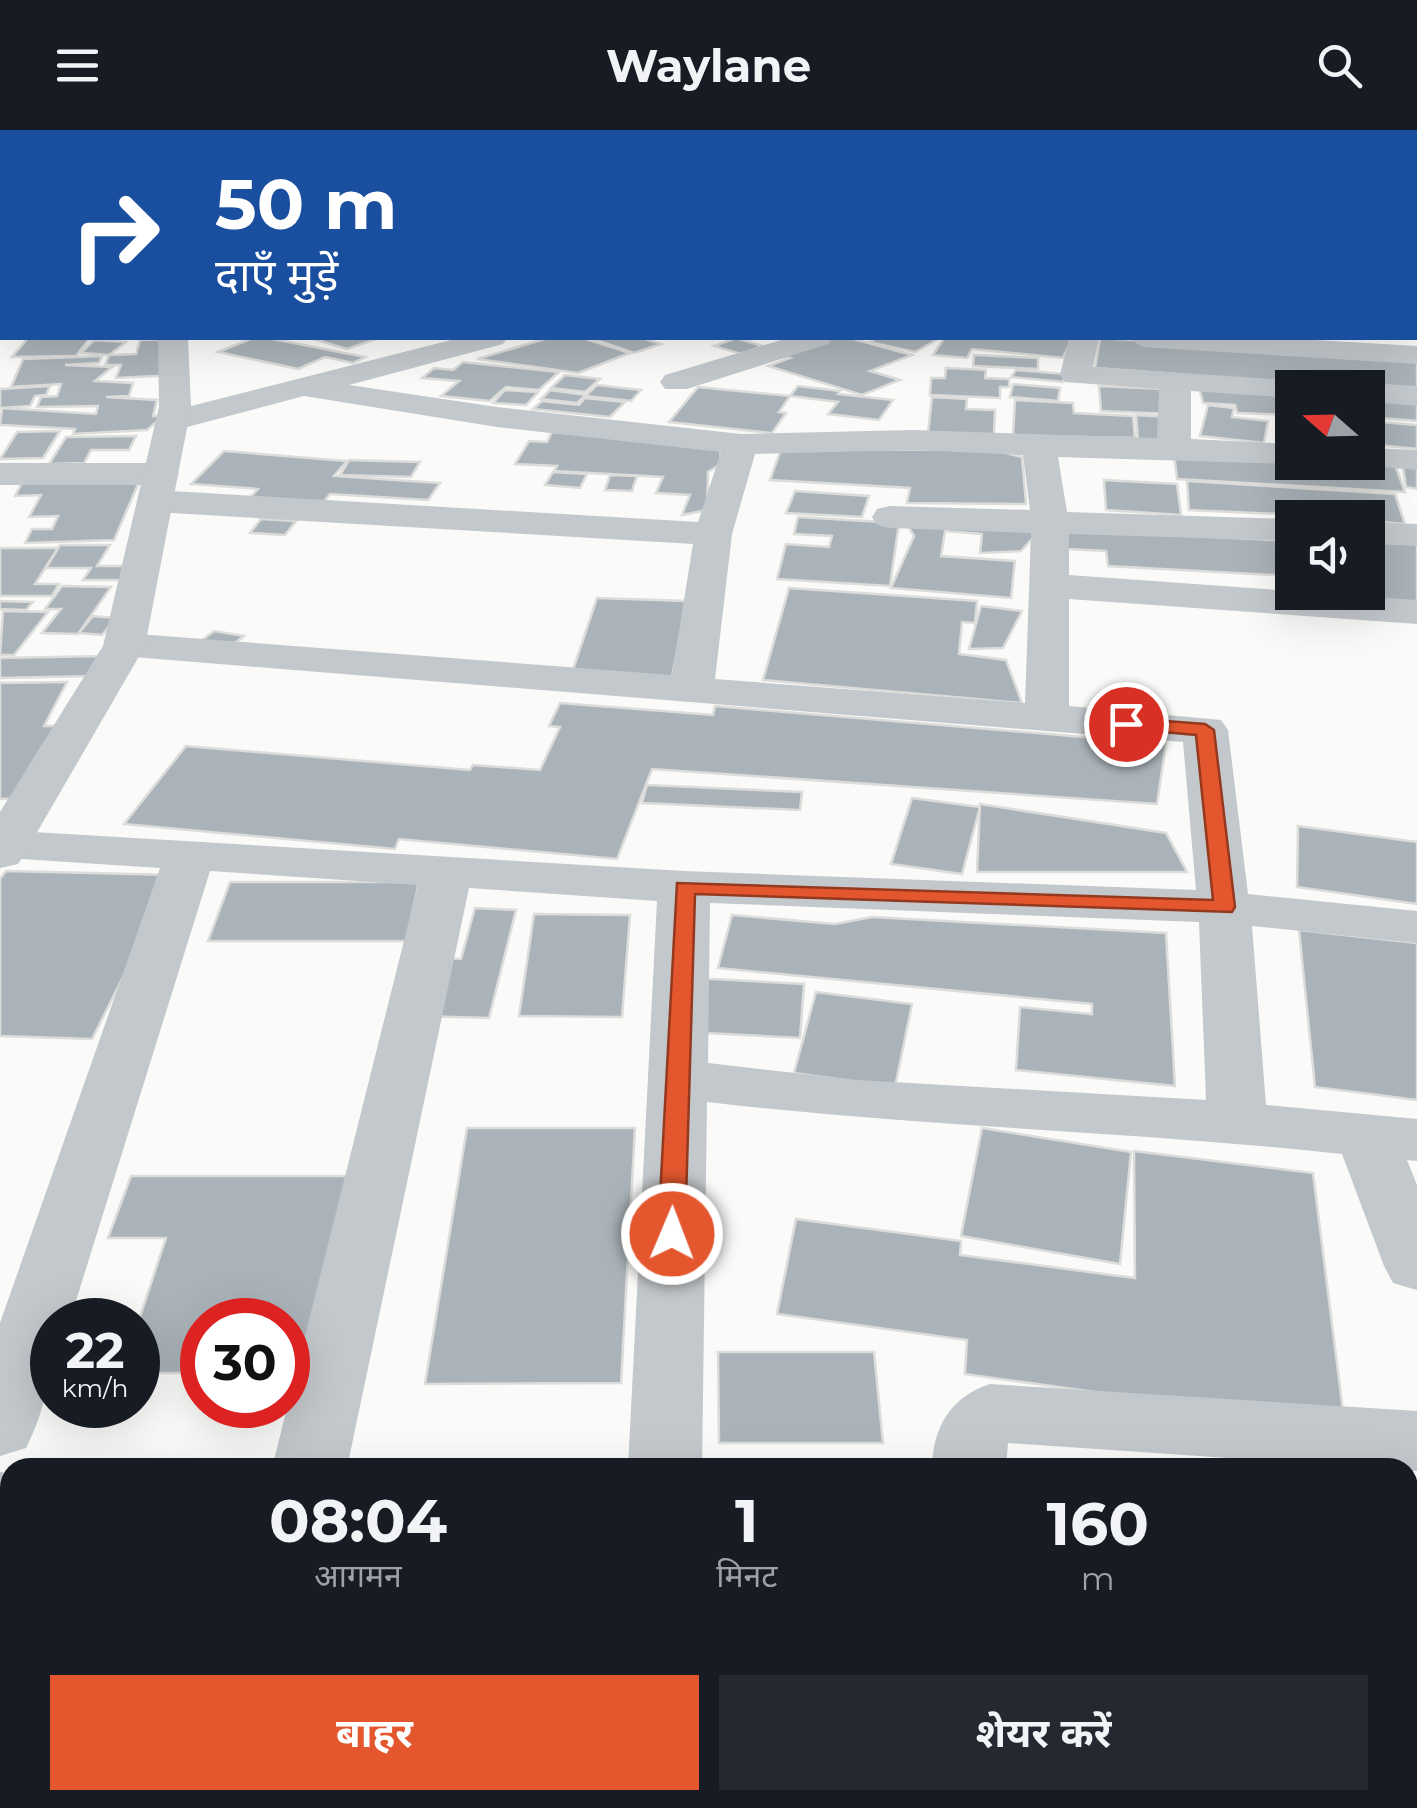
<!DOCTYPE html>
<html lang="hi">
<head>
<meta charset="utf-8">
<style>
  :root { --surface:#171b24; --page:#242831; --text:#f1f3f6; --muted:#9ea1a6; --accent:#e4572e }
  body { margin:0; font-family:Montserrat,"Noto Sans Devanagari",sans-serif; background:var(--page); color:var(--text); height:100vh; display:flex; flex-direction:column; font-size:38px; white-space:nowrap }
  * { box-sizing:border-box; margin:0 }
  p { font-size:32px; color:var(--muted) }
  .icon { flex:none; width:55px; height:55px; fill:none; stroke:currentColor; stroke-width:2; stroke-linecap:round; stroke-linejoin:round }
  .map { position:relative; flex:1; overflow:hidden }
  .side { position:absolute; left:0px; top:1328px; width:1418px; height:352px; display:flex; flex-direction:column; background:var(--surface); border-radius:30px 30px 0 0; box-shadow:0 10px 40px #0002 }
  .side>* { flex:none }
  .hud { position:absolute; left:0px; top:0px; width:1418px; height:210px; box-shadow:0 10px 40px #0002; background:#1a4fa0; color:#fff; overflow:hidden }
  .needle { width:65px; rotate:290deg }
  .tools { position:absolute; left:1275px; top:240px; display:grid; gap:20px }
  .tools a { display:grid; place-items:center; width:110px; height:110px; border-radius:0px; background:var(--surface); box-shadow:0 10px 40px #0002; font-size:50px }
  .speed { position:absolute; left:30px; top:1168px; display:flex; gap:20px; font-size:50px; font-weight:700; text-align:center }
  .speed>* { display:grid; place-content:center; width:130px; height:130px; border-radius:50%; background:var(--surface); box-shadow:0 10px 40px #0002; line-height:1 }
  .speed small { font-size:25px; font-weight:400 }
  .speed .limit { border:15px solid #d22; background:#fff; color:#111 }
  .pin { position:absolute; display:grid; place-items:center; width:85px; height:85px; color:#fff; margin:-42px; border:5px solid #fff; border-radius:50%; box-shadow:0 2px 10px #0007 }
  .me { position:absolute; width:110px; margin:-55px; rotate:1deg; stroke-linejoin:round; filter:drop-shadow(0 0 8px #0008) }
  .turn { display:flex; align-items:center; gap:35px; height:210px; padding:0 50px; font-size:45px }
  .turn .icon { width:130px; height:130px; stroke-width:2.5 }
  .turn b { display:block; font-size:70px; line-height:85px }
  .eta { display:flex; justify-content:space-evenly; align-items:center; height:170px; text-align:center }
  .eta b { font-size:60px; font-weight:700; line-height:70px }
  .primary-button { display:flex; gap:20px; margin-top:auto; padding:20px 50px }
  .primary-button a { flex:1; height:115px; border-radius:0px; background:var(--accent); color:#fff; font-size:40px; font-weight:700; line-height:115px; text-align:center }
  .primary-button a+a { background:var(--page); color:var(--text) }
  header { display:flex; justify-content:space-between; align-items:center; height:130px; padding:0 50px; background:var(--surface); font-size:45px; font-weight:700 }
  .map>svg:first-child { display:block }
</style>
</head>
<body>
<header><svg class="icon" aria-label="menu" viewBox="0 0 24 24"><path d="M4 6h16M4 12h16M4 18h16"/></svg>Waylane<svg class="icon" aria-label="search" viewBox="0 0 24 24"><circle cx="10" cy="10" r="6"/><path d="M15 15l6 6"/></svg></header>
<div class="map">
<svg width="1417" height="1678" viewBox="0 0 1417 1678">
  <rect width="100%" height="100%" fill="#fafaf8"/>
  <!-- building -->
  <g fill="#aab3b9" stroke="#dcdcda" stroke-width="2.5">
    <polygon points="53,0 164,0 49,2"/>
    <polygon points="290,0 418,0 421,1 307,2"/>
    <polygon points="28,208 90,208 76,226 12,227"/>
    <polygon points="253,208 268,208 365,227 353,233 325,227 298,239 218,222"/>
    <polygon points="310,208 379,208 347,219"/>
    <polygon points="548,208 583,208 630,223 578,243 477,229"/>
    <polygon points="590,208 642,208 661,214 634,223"/>
    <polygon points="736,208 763,216 741,224 714,216"/>
    <polygon points="831,208 850,208 912,225 870,241 900,250 862,265 768,236 790,228 782,226"/>
    <polygon points="877,208 940,208 915,222 869,212"/>
    <polygon points="944,208 1072,208 1063,228 972,219 967,228 933,225"/>
    <polygon points="1100,208 1417,227 1417,262 1095,238"/>
    <polygon points="176,209 176,245 116,248 121,235 105,235 109,225 136,224 140,210"/>
    <polygon points="94,210 126,212 109,225 81,223"/>
    <polygon points="974,225 1038,228 1038,239 973,236"/>
    <polygon points="102,226 99,233 65,235 112,237 95,251 133,253 129,266 106,267 157,270 153,286 163,286 147,300 73,304 75,299 0,295 2,278 96,284 98,276 37,277 41,267 57,266 61,254 11,257 23,229"/>
    <polygon points="463,232 559,242 539,260 506,257 490,271 441,266 459,251 422,248 434,238 453,240"/>
    <polygon points="946,238 986,240 985,248 1009,249 1009,257 1000,257 1000,268 930,265 931,248 945,248"/>
    <polygon points="1016,240 1066,244 1063,252 1011,247"/>
    <polygon points="565,245 600,249 585,262 551,258"/>
    <polygon points="1013,254 1060,258 1058,271 1010,267"/>
    <polygon points="597,255 641,260 631,271 585,266"/>
    <polygon points="50,256 46,265 35,266 30,276 0,278 0,259"/>
    <polygon points="798,256 840,261 838,264 893,270 879,290 828,284 838,272 790,266"/>
    <polygon points="1099,256 1166,259 1171,284 1101,281"/>
    <polygon points="698,257 790,266 779,282 786,283 772,303 669,292"/>
    <polygon points="1199,257 1292,261 1292,285 1237,283 1235,275 1203,273"/>
    <polygon points="505,260 538,262 526,275 493,273"/>
    <polygon points="550,260 586,265 577,273 541,269"/>
    <polygon points="1368,265 1417,269 1417,291 1368,287"/>
    <polygon points="932,267 967,269 966,279 995,280 994,305 928,302"/>
    <polygon points="585,268 625,272 610,287 533,279 542,271 579,275"/>
    <polygon points="1015,270 1073,273 1074,283 1133,286 1135,308 1013,306"/>
    <polygon points="1208,275 1234,278 1232,287 1268,291 1264,313 1200,306"/>
    <polygon points="1136,285 1170,287 1173,311 1138,310"/>
    <polygon points="1368,291 1417,295 1417,319 1368,314"/>
    <polygon points="60,301 43,328 0,329 17,302"/>
    <polygon points="552,302 720,315 721,334 708,342 707,380 682,385 690,365 656,363 663,347 554,341 557,336 515,334 529,311 547,312"/>
    <polygon points="136,306 129,320 91,320 84,333 49,334 66,307"/>
    <polygon points="781,319 993,320 1022,327 1026,374 907,373 910,358 770,350"/>
    <polygon points="224,321 347,331 334,346 440,353 428,370 330,364 321,375 248,370 258,359 191,354"/>
    <polygon points="1247,321 1292,323 1292,332 1368,332 1368,326 1392,327 1405,362 1177,349 1174,324"/>
    <polygon points="349,330 420,332 411,347 340,345"/>
    <polygon points="1402,331 1417,332 1417,359 1406,357"/>
    <polygon points="553,342 587,344 580,358 545,355"/>
    <polygon points="142,345 114,410 25,413 32,399 52,399 58,386 29,387 41,365 15,366 24,349"/>
    <polygon points="610,345 637,346 632,361 605,360"/>
    <polygon points="1104,350 1177,354 1181,385 1106,380"/>
    <polygon points="1187,351 1395,364 1405,394 1368,391 1368,388 1189,380"/>
    <polygon points="795,361 869,366 862,387 786,383"/>
    <polygon points="798,387 899,393 890,456 777,449 786,414 829,417 832,406 794,404"/>
    <polygon points="261,389 296,391 285,405 250,403"/>
    <polygon points="905,391 1038,402 1021,421 980,423 982,404 945,401 941,426 1015,431 1011,468 891,458 914,406"/>
    <polygon points="1067,399 1292,411 1292,446 1108,436 1106,421 1067,419"/>
    <polygon points="1368,411 1417,413 1417,477 1302,462 1368,462"/>
    <polygon points="60,415 110,415 97,436 131,436 122,450 83,450 91,438 46,438"/>
    <polygon points="0,418 58,418 35,454 59,454 52,466 0,466"/>
    <polygon points="62,456 111,457 78,504 42,503 61,479 45,479"/>
    <polygon points="789,458 977,471 975,493 962,492 959,524 1006,530 1022,573 763,550"/>
    <polygon points="597,468 687,471 672,547 572,543"/>
    <polygon points="0,471 33,472 26,480 0,479"/>
    <polygon points="981,476 1022,481 1003,518 969,519"/>
    <polygon points="3,481 48,482 14,525 0,525"/>
    <polygon points="93,486 116,488 102,505 79,503"/>
    <polygon points="214,501 244,506 231,516 201,511"/>
    <polygon points="104,526 94,546 0,548 0,528"/>
    <polygon points="67,552 44,596 66,596 30,668 0,669 0,553"/>
    <polygon points="560,573 713,585 715,576 1166,614 1157,674 652,639 617,729 399,709 395,719 124,694 186,616 470,640 473,635 540,640 560,597 549,596"/>
    <polygon points="647,655 802,662 800,680 642,673"/>
    <polygon points="912,668 980,677 962,744 891,734"/>
    <polygon points="980,674 1166,703 1187,742 977,742"/>
    <polygon points="1298,696 1417,712 1417,774 1297,757"/>
    <polygon points="6,741 174,745 92,909 0,906 0,749"/>
    <polygon points="230,752 419,752 406,811 208,811"/>
    <polygon points="475,778 516,780 489,888 421,886 437,828 461,829"/>
    <polygon points="534,784 630,785 622,887 519,886"/>
    <polygon points="732,785 835,794 872,787 1166,803 1175,956 1016,940 1020,877 1092,884 1092,874 718,838"/>
    <polygon points="1299,800 1417,813 1417,970 1315,957"/>
    <polygon points="695,848 804,854 800,908 686,902"/>
    <polygon points="816,862 912,874 895,957 794,943"/>
    <polygon points="467,998 635,998 621,1253 425,1254"/>
    <polygon points="982,998 1131,1022 1120,1134 961,1106"/>
    <polygon points="1134,1021 1313,1043 1345,1297 965,1244 967,1210 777,1184 796,1089 961,1111 960,1125 1135,1148"/>
    <polygon points="131,1046 352,1046 307,1244 288,1244 288,1190 202,1190 202,1243 138,1243 138,1193 166,1108 108,1108"/>
    <polygon points="718,1222 874,1222 883,1313 719,1313"/>
    <polygon points="1408,1445 1417,1446 1417,1678 1055,1678 1054,1670 1408,1670"/>
    <polygon points="304,1670 444,1670 488,1678 301,1678"/>
    <polygon points="526,1670 630,1670 628,1678 566,1678"/>
    <polygon points="696,1670 1020,1670 1020,1678 695,1678"/>
  </g>
  <g fill="none" stroke-linecap="round" stroke-linejoin="round">
    <!-- minor -->
    <g fill="#c3c8cc" fill-rule="evenodd">
      <polygon points="421,0 452,0 454,2 423,2"/>
      <rect x="0" y="36" width="2" height="14"/>
      <rect x="1415" y="38" width="2" height="14"/>
      <polygon points="1415,166 1417,167 1417,185 1415,184"/>
      <path d="M459 208H507L503 214 349 255 497 277 741 304 913 300 1157 308 1159 259 1065 252 1060 245 1069 208H1099L1093 237 1303 251 1308 258H1292V268L1191 261V309L1292 314V332H1299L1292 334 1058 327 1067 382 1292 389V411L1069 404V445L1417 470V494L1069 469V576L1221 590 1228 600 1248 764 1417 781V813L1252 796 1266 975 1417 989V1031L1407 1030 1417 1055V1160L1393 1153 1384 1136 1342 1024C1131 1001 918 997 707 972L702 1338H628L657 771 469 758 347 1338H272L418 755 210 741 70 1190H52C52 1237 48 1275 26 1318L0 1326V1193L160 738 6 728 0 726V700L684 741 1196 760 1183 612 109 525 103 516 109 507 124 503 672 545 693 414 155 382 142 379 137 371 142 363 155 360 698 392 721 322 497 297 304 266 172 301 160 298 155 291 160 284ZM913 320 1023 325 1030 380 890 376 877 379 872 387 877 395 890 398 1031 403 1025 573 715 549 732 404 755 324ZM710 773 1199 792 1206 970 857 950 708 933Z"/>
      <polygon points="788,208 832,208 828,214 687,259 665,259 660,252 665,245"/>
      <polygon points="1128,208 1280,208 1417,216 1417,234 1143,217"/>
      <polygon points="1368,253 1417,256 1417,276 1368,272 1368,258 1356,258"/>
      <polygon points="1368,318 1417,320 1417,340 1356,335 1368,332"/>
      <polygon points="0,333 161,333 173,337 179,344 173,351 161,355 0,355"/>
      <polygon points="1368,392 1417,394 1417,416 1368,414"/>
      <path d="M990 1254 1417 1281V1341L1008 1313 1006 1338H932C933 1296 951 1267 990 1254Z"/>
      <polygon points="0,1342 10,1343 10,1407 0,1406"/>
      <polygon points="123,1670 211,1670 209,1678 121,1678"/>
    </g>
    <!-- tertiary -->
    <polygon fill="#c3c8cc" fill-rule="evenodd" points="158,208 188,208 191,277 145,516 25,723 18,734 0,738 0,682 103,516 159,277"/>
  </g>
  <!-- route -->
  <polygon fill="#e4572e" stroke="#94391e" stroke-width="2.5" points="1126,588 1205,594 1214,600 1235,777 1232,782 695,764 685,1104 681,1111 662,1111 658,1104 677,753 1213,770 1196,605 1119,598 1119,590"/>
</svg>
<div class="tools">
<a><svg class="needle" viewBox="-14 -14 28 28"><path d="M0-13l5 13h-10z" fill="#e53935"/><path d="M0 13l5-13h-10z" fill="#9ea1a6"/></svg></a>
<a><svg class="icon" aria-label="sound" viewBox="0 0 24 24"><path d="M4 9h4l5-4v14l-5-4H4zM17 9q2 3 0 6"/></svg></a>
</div>
<div class="speed"><div>22<small>km/h</small></div><div class="limit">30</div></div>
<div class="pin" style="left:1126px;top:594px;background:#d93025"><svg class="icon" aria-label="arrive" viewBox="0 0 24 24"><path d="M6 21V4h12l-3 4 3 4H6"/></svg></div>
<svg class="me" style="left:672px;top:1104px" viewBox="-20 -20 40 40"><circle r="17" fill="#e4572e" stroke="#fff" stroke-width="3"/><path d="M0-11L8 9 0 5-8 9z" fill="#fff"/></svg>
<div class="hud">
<div class="turn"><svg class="icon" aria-label="right" viewBox="0 0 24 24"><path d="M7 20v-9h11M14 6l5 5-5 5"/></svg><div><b>50 m</b>दाएँ मुड़ें</div></div>
</div>
<section class="side">
<div class="eta">
<div><b>08:04</b><p>आगमन</p></div>
<div><b>1</b><p>मिनट</p></div>
<div><b>160</b><p>m</p></div>
</div>
<div class="primary-button"><a>बाहर</a><a>शेयर करें</a></div>
</section>
</div>
</body>
</html>
